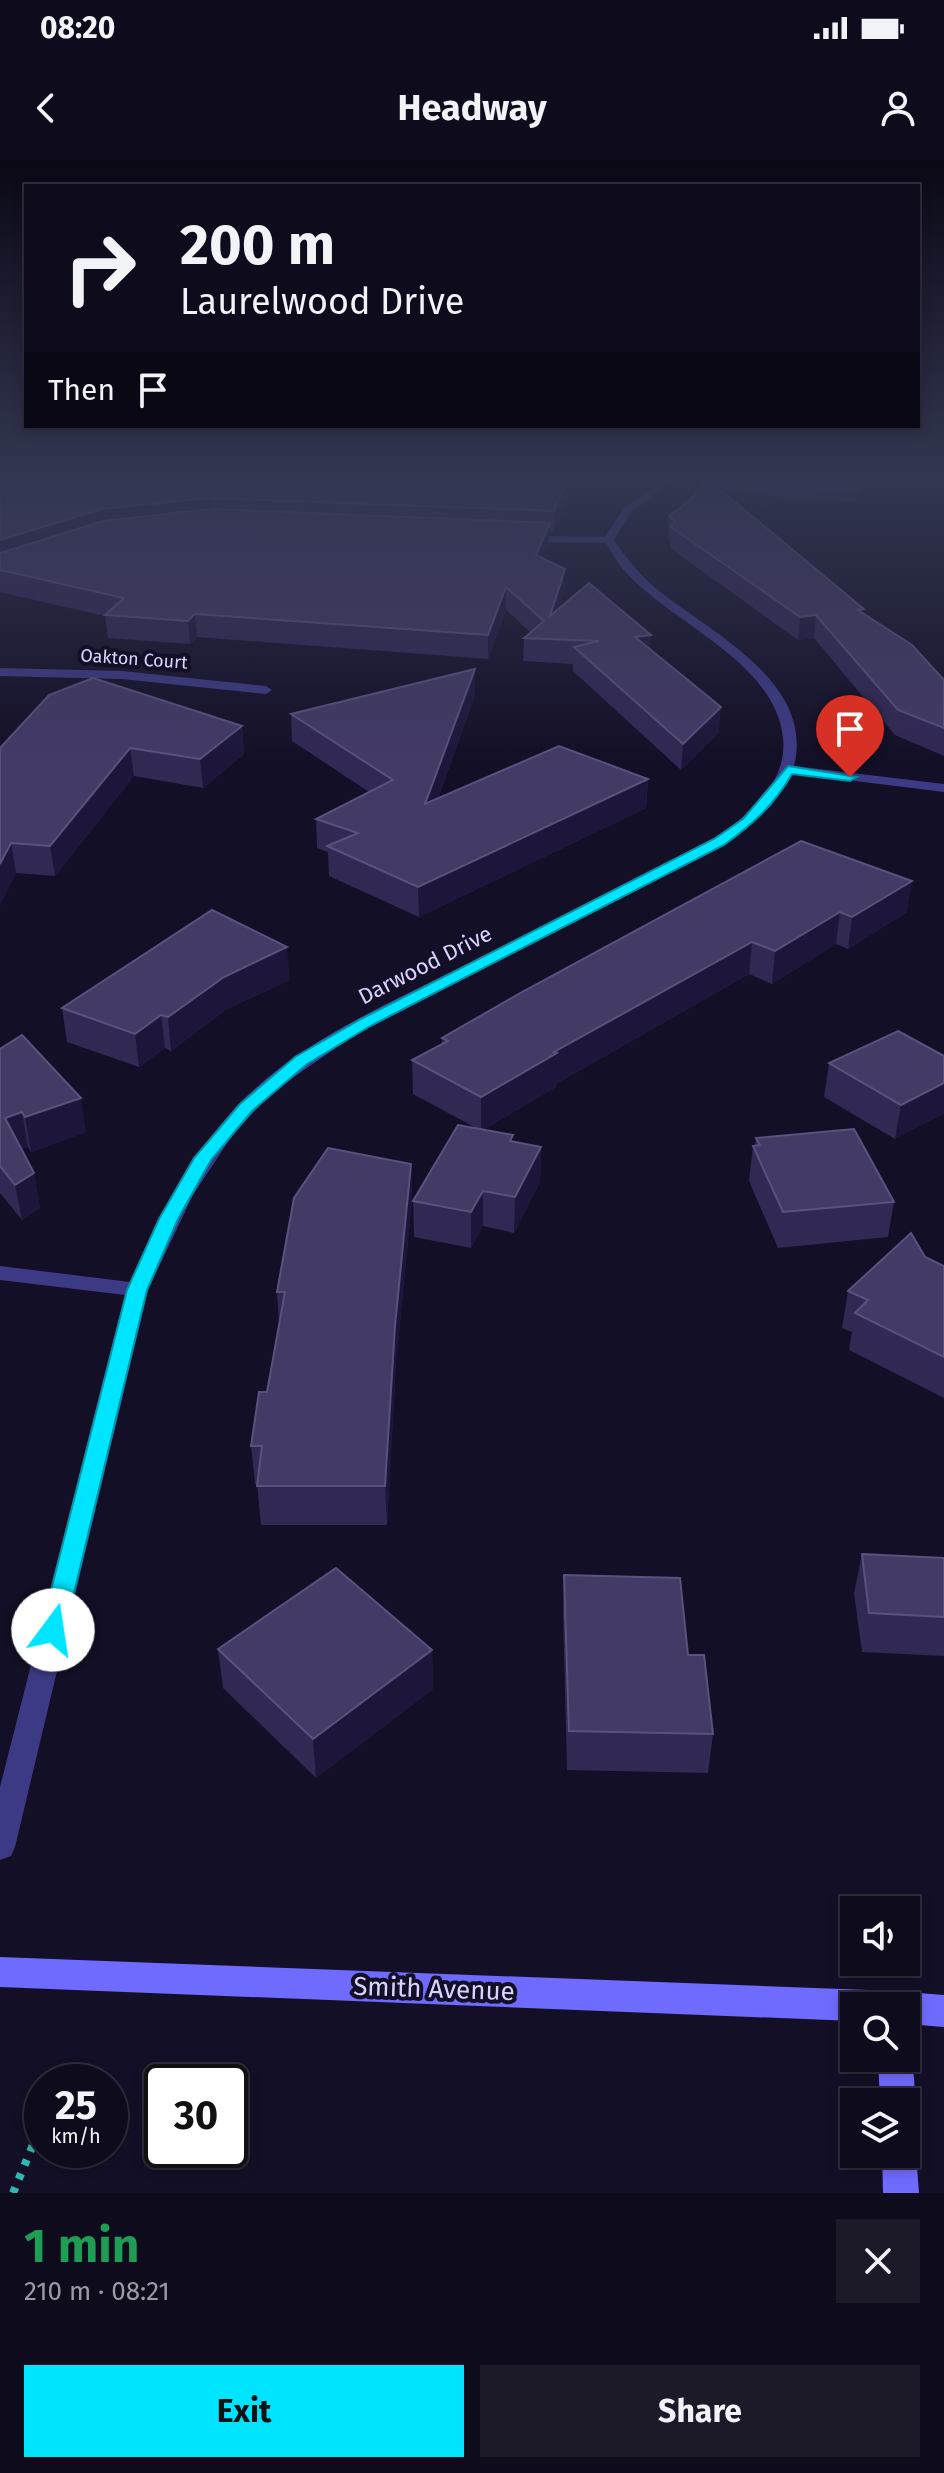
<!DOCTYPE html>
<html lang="en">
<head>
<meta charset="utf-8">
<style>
  :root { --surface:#0e0b1c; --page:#1c1929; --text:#f1f3f6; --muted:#9b9ba3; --line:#2e2b3b; --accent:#00e5ff }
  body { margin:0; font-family:"Fira Sans",sans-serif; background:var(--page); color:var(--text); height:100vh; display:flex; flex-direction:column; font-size:30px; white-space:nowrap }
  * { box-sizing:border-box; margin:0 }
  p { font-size:26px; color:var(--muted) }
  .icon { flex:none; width:44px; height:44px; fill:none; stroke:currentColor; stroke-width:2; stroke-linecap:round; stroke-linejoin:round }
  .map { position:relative; height:2033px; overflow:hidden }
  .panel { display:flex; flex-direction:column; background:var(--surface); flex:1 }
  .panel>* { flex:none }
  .hud { position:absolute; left:24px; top:24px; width:896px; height:244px; border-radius:0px; box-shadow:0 4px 12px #0003,0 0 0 2px var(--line); background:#0e0b1c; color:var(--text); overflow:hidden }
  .controls { position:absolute; left:840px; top:1736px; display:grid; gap:16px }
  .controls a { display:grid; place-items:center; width:80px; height:80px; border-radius:0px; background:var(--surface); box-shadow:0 4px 12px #0003,0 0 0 2px var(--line); font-size:40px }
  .speed { position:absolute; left:24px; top:1904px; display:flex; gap:16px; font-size:40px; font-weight:700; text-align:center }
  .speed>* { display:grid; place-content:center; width:104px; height:104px; border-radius:50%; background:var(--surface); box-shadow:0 4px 12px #0003,0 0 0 2px var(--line); line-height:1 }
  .speed small { font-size:20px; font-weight:400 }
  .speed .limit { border:4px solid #111; border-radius:12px; background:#fff; color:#111 }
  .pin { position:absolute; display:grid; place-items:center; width:68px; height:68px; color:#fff; margin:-82px -34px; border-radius:50% 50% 50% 0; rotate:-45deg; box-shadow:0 0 8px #0007 }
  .pin .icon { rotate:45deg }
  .me { position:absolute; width:88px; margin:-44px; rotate:14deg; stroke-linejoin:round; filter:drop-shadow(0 0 6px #0008) }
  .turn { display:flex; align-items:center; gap:28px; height:168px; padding:0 24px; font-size:36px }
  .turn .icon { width:104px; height:104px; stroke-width:2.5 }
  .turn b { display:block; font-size:56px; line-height:68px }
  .then { display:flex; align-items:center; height:76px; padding:0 24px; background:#0003; gap:16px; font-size:30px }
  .round { display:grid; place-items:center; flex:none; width:84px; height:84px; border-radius:0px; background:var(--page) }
  .summary { display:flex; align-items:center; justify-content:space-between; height:136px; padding:0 24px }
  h1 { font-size:48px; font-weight:700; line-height:60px; color:#1e9e55 }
  .button { display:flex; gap:16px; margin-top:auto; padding:16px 24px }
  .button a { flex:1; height:92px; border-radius:0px; background:var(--accent); color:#111; font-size:32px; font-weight:700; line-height:92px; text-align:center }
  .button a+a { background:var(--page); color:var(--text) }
  .status { display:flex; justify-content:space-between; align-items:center; height:56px; padding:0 40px; background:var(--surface); direction:ltr }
  .status svg { height:22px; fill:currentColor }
  header { display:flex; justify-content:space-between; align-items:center; height:104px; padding:0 24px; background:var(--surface); font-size:36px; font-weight:700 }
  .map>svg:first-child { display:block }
</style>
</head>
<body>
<div class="status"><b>08:20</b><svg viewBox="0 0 49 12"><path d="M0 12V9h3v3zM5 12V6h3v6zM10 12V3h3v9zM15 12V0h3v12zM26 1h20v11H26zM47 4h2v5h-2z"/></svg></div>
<header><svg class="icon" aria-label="back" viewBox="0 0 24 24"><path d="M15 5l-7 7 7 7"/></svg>Headway<svg class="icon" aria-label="person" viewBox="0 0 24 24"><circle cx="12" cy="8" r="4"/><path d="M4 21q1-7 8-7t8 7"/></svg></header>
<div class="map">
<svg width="944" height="2033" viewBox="0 0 944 2033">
  <rect width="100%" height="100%" fill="#130f26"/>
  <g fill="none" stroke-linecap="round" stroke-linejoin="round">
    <!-- path -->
    <polyline stroke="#2fb8b0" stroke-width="8" stroke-dasharray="6 9" stroke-linecap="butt" points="13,2033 42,1963"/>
    <!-- street -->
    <g fill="#3d3a85" fill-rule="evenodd">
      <path d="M669 315H680L631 352 614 380C627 399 641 416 659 431 712 473 815 523 794 606L944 624V632L791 613 771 646 724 685 353 876 274 931 234 973 193 1035 148 1130 15 1687 11 1696 0 1700V1627L125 1135 0 1120V1106L130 1122C158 1060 190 997 237 946 296 884 377 849 453 811 540 767 627 723 714 679 747 655 788 624 783 578 775 500 669 463 623 409 616 401 611 391 606 383L525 382 520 379 525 376 605 377 624 348Z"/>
      <polygon points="0,508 122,511 266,526 272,530 266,534 122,519 0,516"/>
    </g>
    <!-- secondary -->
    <g fill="#6f6bff" fill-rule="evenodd">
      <polygon points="0,1797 868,1830 880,1835 884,1846 854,1846 854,1861 0,1827"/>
      <polygon points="906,1832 944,1835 944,1867 906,1864 906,1846 891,1846 894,1837"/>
      <path d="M907 1886C914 1904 920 1941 906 1955V1942H880L878 1898H906Z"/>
      <polygon points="906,1979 911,1982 916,1994 919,2033 883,2033 882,1994 906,1994"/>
    </g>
  </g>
  <!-- wall -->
  <g fill="#312854">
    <polygon points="0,315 577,315 554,372 549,372 549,384 543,398 564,431 559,449 650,489 719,572 681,610 573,511 573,504 523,501 524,478 530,472 506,450 488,499 197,477 190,484 108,478 105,456 0,432"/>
    <polygon points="712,315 871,315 854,342 723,332 863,453 944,520 944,596 895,575 814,478 798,480 670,388 670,379 668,377 669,356 691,339 709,320"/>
    <polygon points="475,509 475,536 438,638 648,619 646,648 419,757 329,716 328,692 317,688 316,659 369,632 292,581 291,554"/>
    <polygon points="242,566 244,594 203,628 134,616 55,716 16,713 0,745 0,588"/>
    <polygon points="801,681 907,752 848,789 836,784 772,824 749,814 556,924 556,927 483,970 513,981 541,987 540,1022 514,1073 483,1066 471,1088 414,1077 413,1041 476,968 413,934 412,900 442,884 442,878"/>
    <polygon points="290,820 227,849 171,891 165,888 139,907 67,882 62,848"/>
    <polygon points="0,889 86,972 31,992 28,987 22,989 34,1013 40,1048 22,1060 0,1033"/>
    <polygon points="944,896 895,979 824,937 829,903"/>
    <polygon points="756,978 894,1042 888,1077 778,1088 749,1021 753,986 755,985"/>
    <polygon points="411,1004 412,1039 396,1203 387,1365 261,1365 257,1324 255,1324 251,1286 267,1232 279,1163 277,1132"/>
    <polygon points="925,1097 944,1106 944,1238 849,1190 852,1172 842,1168 848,1131"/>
    <polygon points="862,1394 944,1398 944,1496 862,1492 854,1433"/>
    <polygon points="564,1415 713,1574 708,1613 567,1610 563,1454"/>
    <polygon points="218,1489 432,1490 433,1529 316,1618 223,1528"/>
  </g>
  <!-- shaded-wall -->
  <g fill="#1d163a">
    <polygon points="569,315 577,315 554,372 554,351"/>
    <polygon points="866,315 871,315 854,342 856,331"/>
    <polygon points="211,338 213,358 0,403 0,380 102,349"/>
    <polygon points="550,363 549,384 536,417 536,395"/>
    <polygon points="565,409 564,431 549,479 550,456"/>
    <polygon points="506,427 506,450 488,499 488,475"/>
    <polygon points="195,454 197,477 190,484 188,461"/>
    <polygon points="816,455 814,478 798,480 800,457"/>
    <polygon points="651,475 650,498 635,477"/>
    <polygon points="475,509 475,536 425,673 425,644"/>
    <polygon points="721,547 719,572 681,610 683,584"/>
    <polygon points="242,566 244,594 203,628 200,599"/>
    <polygon points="130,588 134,616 55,716 50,686"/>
    <polygon points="648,619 646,648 419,757 418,727"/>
    <polygon points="11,683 16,713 0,745 0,704"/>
    <polygon points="912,721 907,752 848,789 852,757"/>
    <polygon points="840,752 836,784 772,824 775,791"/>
    <polygon points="752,782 749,814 556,924 556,927 481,971 481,937 554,892"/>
    <polygon points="287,787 290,820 227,849 171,891 168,857 224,817"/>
    <polygon points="161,855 165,888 139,907 135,874"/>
    <polygon points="944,923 944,954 895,979 901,945"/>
    <polygon points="81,938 86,972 31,992 25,957"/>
    <polygon points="22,952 28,987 12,993 5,958"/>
    <polygon points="541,987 540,1022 514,1073 515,1037"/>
    <polygon points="411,1004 412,1039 396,1203 387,1365 385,1326 395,1166"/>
    <polygon points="34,1013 40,1048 22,1060 15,1025"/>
    <polygon points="483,1031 483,1066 471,1088 471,1052"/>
    <polygon points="432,1490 433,1529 316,1618 313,1579"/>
  </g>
  <!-- building -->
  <g fill="#433a66" stroke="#5a527e" stroke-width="2">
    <polygon points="0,315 569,315 554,351 211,338 102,349 0,380"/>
    <polygon points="712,315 866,315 856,331 709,320"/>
    <polygon points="705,317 864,449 858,450 912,485 944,520 944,568 898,550 816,455 800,457 671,367 675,361 669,356 691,339"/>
    <polygon points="211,349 550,363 536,395 565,409 550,456 589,423 651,475 635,477 721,547 683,584 574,487 599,481 524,478 544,461 506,427 488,475 195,454 188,461 105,455 124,438 0,410 0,393 103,361"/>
    <polygon points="475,509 425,644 559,586 648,619 418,727 327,686 358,673 316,659 393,620 291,554"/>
    <polygon points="93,518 242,566 200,599 130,588 50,686 11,683 0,704 0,588 49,535"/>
    <polygon points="801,681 912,721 852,757 840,752 775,791 752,782 554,892 557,893 481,937 412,900 448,881 442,878 522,832"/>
    <polygon points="212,750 287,787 224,817 168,857 161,855 135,874 62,848"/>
    <polygon points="898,871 944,896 944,923 901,945 829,903"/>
    <polygon points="22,875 81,938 25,957 22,952 5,958 34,1013 15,1025 0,1006 0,889"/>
    <polygon points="458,965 513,975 510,981 541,987 515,1037 483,1031 471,1052 413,1041"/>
    <polygon points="854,969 894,1042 783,1052 753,986 760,985 756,978"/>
    <polygon points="328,988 411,1004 395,1166 385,1326 257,1326 262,1286 251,1286 259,1232 267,1232 285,1132 277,1132 294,1038"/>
    <polygon points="911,1073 925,1097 944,1106 944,1197 855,1153 868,1140 848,1131"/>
    <polygon points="862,1394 944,1398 944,1457 869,1453"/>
    <polygon points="336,1408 432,1490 313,1579 218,1489"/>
    <polygon points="564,1415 680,1418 688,1495 704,1495 713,1574 569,1571"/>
  </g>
  <!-- sky -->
  <linearGradient id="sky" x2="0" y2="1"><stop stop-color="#0a0815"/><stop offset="0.53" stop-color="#333752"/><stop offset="1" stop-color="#333752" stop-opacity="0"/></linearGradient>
  <rect width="944" height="600" fill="url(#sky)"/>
  <!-- route -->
  <path fill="#00e5ff" stroke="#0095a6" stroke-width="2" d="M788 606 857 617 850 621 792 614C774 645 753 664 724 685L372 865 307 904 252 951 211 1000 178 1059 147 1130 65 1470 62 1477 53 1480 45 1477 41 1470 127 1130 159 1059 194 998 240 944 295 897 361 859 714 679 743 659Z"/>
  <g text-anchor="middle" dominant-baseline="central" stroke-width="8" stroke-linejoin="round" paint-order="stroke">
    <!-- far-street labels -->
    <g font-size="18" fill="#d9d4ff" stroke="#130f26">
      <text transform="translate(134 499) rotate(4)">Oakton Court</text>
    </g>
    <!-- street labels -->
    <g font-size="22" fill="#d9d4ff" stroke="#130f26">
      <text transform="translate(425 805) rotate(-27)">Darwood Drive</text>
    </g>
    <!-- near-street labels -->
    <g font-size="26" fill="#d9d4ff" stroke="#130f26">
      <text transform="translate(434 1829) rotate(2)">Smith Avenue</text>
    </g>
  </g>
</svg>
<div class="controls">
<a><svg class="icon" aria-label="sound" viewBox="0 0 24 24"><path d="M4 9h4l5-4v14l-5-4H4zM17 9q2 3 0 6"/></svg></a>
<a><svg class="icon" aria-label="search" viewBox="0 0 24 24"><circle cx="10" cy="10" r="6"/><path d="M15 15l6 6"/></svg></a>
<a><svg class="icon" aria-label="layers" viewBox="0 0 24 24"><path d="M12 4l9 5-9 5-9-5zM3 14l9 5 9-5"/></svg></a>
</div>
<div class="speed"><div>25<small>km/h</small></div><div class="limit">30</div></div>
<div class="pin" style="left:850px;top:617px;background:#d93025"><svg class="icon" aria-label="arrive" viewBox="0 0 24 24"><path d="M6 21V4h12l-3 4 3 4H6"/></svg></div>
<svg class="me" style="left:53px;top:1470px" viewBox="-20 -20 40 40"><circle r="19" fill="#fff"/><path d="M0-13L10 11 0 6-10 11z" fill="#00e5ff"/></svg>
<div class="hud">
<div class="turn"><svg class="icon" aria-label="right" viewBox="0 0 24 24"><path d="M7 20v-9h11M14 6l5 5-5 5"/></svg><div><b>200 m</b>Laurelwood Drive</div></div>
<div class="then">Then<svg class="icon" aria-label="arrive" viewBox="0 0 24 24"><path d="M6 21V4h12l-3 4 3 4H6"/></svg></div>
</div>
</div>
<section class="panel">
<div class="summary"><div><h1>1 min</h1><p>210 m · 08:21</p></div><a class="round"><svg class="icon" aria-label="close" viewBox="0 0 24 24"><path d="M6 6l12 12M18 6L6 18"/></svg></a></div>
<div class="button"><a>Exit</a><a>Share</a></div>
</section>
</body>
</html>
